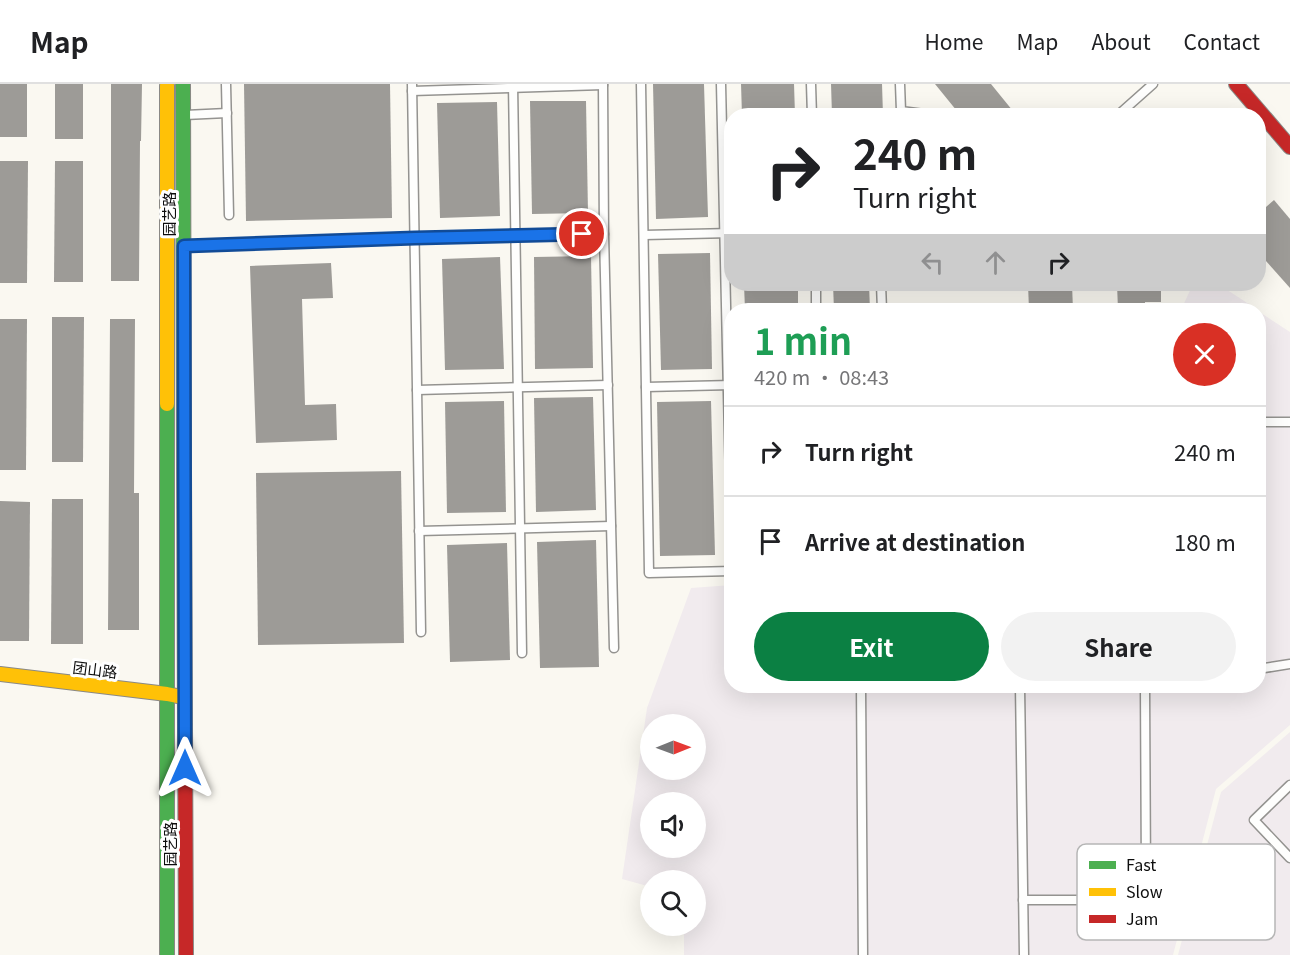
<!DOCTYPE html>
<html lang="en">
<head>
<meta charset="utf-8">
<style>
  :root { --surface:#fff; --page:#f2f2f2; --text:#202124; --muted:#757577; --line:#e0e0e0; --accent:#0b8043 }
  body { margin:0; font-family:Georgia,"Noto Sans SC",serif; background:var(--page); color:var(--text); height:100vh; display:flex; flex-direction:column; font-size:22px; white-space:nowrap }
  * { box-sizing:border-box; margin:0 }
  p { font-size:20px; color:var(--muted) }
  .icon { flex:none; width:33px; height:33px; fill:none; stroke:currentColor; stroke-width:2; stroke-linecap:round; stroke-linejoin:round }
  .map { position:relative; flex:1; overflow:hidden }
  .side { position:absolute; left:724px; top:219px; width:542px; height:390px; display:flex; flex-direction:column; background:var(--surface); border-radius:24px; box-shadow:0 6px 24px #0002 }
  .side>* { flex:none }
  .hud { position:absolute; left:724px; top:24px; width:542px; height:183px; border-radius:24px; box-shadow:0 6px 24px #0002; background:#fff; color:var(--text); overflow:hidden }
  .needle { width:39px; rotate:89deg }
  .fabs { position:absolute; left:640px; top:630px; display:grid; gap:12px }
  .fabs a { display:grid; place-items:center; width:66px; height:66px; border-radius:50%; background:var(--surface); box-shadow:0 6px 24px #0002; font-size:30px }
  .pin { position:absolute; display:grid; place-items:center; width:51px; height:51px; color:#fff; margin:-26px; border:3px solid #fff; border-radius:50%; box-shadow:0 2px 6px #0007 }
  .me { position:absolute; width:66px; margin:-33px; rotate:0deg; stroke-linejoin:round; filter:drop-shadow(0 0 4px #0008) }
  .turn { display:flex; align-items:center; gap:21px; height:126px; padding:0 30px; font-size:27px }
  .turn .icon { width:78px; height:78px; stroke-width:2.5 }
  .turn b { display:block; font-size:42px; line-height:51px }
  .lanes { display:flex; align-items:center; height:57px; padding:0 30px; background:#0003; justify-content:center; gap:30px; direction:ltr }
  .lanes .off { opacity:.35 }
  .round { display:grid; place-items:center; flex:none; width:63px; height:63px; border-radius:32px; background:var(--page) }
  .overview { display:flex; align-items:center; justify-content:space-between; height:102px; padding:0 30px }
  h1 { font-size:36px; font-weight:700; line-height:45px; color:#1e9e55 }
  .button { display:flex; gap:12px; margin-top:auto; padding:12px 30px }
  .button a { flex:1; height:69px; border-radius:36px; background:var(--accent); color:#fff; font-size:24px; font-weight:700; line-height:69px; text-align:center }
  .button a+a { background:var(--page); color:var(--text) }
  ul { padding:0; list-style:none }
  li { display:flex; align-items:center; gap:18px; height:90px; padding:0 30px; border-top:2px solid var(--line) }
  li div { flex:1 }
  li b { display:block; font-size:22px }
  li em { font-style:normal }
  header { display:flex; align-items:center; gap:36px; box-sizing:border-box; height:84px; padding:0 30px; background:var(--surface); border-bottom:2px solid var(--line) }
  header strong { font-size:28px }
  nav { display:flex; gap:33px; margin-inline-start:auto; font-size:21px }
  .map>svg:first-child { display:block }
</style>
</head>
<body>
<header>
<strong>Map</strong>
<nav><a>Home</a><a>Map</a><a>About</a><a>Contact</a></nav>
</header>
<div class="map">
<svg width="1290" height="871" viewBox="0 0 1290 871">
  <rect width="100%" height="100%" fill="#faf8f1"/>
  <!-- industrial -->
  <g fill="#f1ebee" fill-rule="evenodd">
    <polygon points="1193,200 1218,200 1258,226 1181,226"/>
    <path d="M1258 227 1290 248V641L1216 705 1173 871H684V842H696V796H651V803L622 795 647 624 691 504 732 501V602H1258ZM651 640H696V686H651ZM651 718H696V764H651Z"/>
    <polygon points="1290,648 1290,871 1178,871 1221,708"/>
  </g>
  <!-- building -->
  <g fill="#9d9b97">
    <rect x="0" y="0" width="27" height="53"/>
    <rect x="55" y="0" width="28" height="55"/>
    <polygon points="111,0 142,0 141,57 140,57 139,197 111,197"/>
    <polygon points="244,0 390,0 392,134 246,137"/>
    <polygon points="653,0 704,0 708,133 656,135"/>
    <polygon points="741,0 794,0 795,32 742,32"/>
    <polygon points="831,0 882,0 883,32 832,32"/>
    <polygon points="935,0 991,0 1017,32 961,32"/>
    <polygon points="530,17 586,17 588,129 532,130"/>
    <polygon points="497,18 500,132 440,134 437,19"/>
    <polygon points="0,77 28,77 27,199 0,199"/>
    <polygon points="55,77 83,77 83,198 54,198"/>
    <polygon points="1274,116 1290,135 1290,204 1258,168 1258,130"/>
    <polygon points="710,169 712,285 661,286 658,170"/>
    <polygon points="591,172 593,284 535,285 534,173"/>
    <polygon points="500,173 504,285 445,286 442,175"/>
    <polygon points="331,179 333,214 302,215 305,321 336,320 337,356 256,359 250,182"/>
    <polygon points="744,200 798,200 798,226 745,226"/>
    <polygon points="833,200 869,200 870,226 834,226"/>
    <polygon points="1028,200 1072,200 1073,226 1029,226"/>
    <polygon points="1117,200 1161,200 1161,218 1145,218 1145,226 1118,226"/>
    <polygon points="52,233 84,233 83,378 52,378"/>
    <polygon points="0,235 27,235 26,386 0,386"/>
    <polygon points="110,235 135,235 134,409 139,409 139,546 108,546"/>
    <polygon points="593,313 596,426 536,428 534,314"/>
    <polygon points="504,317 506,428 447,429 445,318"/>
    <polygon points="711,317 715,471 660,472 657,318"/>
    <polygon points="401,387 404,559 258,561 256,389"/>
    <polygon points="52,415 83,415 83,560 51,560"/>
    <polygon points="0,417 30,418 29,557 0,557"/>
    <polygon points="596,456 599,583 540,584 537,458"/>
    <polygon points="507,459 510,576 450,578 447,461"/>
  </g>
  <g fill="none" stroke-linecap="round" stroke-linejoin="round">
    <!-- lane casing -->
    <g stroke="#949390" stroke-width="11">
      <g id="lane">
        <polyline points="226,0 229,131"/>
        <polyline points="412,0 421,548"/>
        <polyline points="513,0 522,569"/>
        <polyline points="603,0 604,150 614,564"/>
        <polyline points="641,0 649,489 732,487"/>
        <polyline points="721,0 732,487"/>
        <polyline points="811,0 812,32"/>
        <polyline points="900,0 901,27 924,30 927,32"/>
        <polyline points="412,7 603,1"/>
        <polyline points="185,31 227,29"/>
        <polyline points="1117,32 1153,0"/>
        <polyline points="644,151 732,149"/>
        <polyline points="185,162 415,154 604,150"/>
        <polyline points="816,200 816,226"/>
        <polyline points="881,200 882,226"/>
        <polyline points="646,303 732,301"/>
        <polyline points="417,306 608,301"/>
        <polyline points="1258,338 1290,338"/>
        <polyline points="419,447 611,442"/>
        <polyline points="1258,585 1290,580"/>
        <polyline points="861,602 863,871"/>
        <polyline points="1020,602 1024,871"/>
        <polyline points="1290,701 1254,736 1290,774"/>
        <polyline points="1023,816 1129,816 1141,809 1146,796 1145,602"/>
      </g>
    </g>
    <!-- fast casing -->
    <g stroke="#8a8986" stroke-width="16">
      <g id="fast">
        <polyline points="183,0 184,387"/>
        <polyline points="167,320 167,871"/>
      </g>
    </g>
    <!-- slow casing -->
    <g stroke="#8a8986" stroke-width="16">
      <g id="slow">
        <polyline points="167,2 167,320"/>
        <polyline points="184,387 185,643"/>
        <polyline points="0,590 167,610 182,613"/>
      </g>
    </g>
    <!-- jam casing -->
    <g stroke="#8a8986" stroke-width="16">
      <g id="jam">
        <polyline points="1236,0 1290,63"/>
        <polyline points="185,643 186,871"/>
      </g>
    </g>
    <!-- lane -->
    <use href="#lane" stroke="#fefefd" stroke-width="8"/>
    <!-- fast -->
    <use href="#fast" stroke="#4caf50" stroke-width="14"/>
    <!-- slow -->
    <use href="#slow" stroke="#ffc107" stroke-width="14"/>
    <!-- jam -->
    <use href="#jam" stroke="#c62828" stroke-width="14"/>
  </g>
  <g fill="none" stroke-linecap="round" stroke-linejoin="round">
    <!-- route casing -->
    <g stroke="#114b97" stroke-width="15">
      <polyline id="route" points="185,684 184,162 415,154 582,150"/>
    </g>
    <!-- route -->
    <use href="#route" stroke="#1a73e8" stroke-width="10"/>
  </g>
  <g text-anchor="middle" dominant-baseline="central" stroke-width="6" stroke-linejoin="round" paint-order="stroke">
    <!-- street labels -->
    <g font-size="15" fill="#0d0d0d" stroke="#fff">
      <text transform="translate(168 130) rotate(-90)">园艺路</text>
      <text transform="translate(95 585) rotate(7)">团山路</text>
      <text transform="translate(169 760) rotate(-90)">园艺路</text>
    </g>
  </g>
  <!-- legend -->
  <rect x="1077" y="760" width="198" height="96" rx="9" fill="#fff" stroke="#b6b6b6" stroke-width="1.5"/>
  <rect x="1089" y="777" width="27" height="8" fill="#4caf50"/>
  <rect x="1089" y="804" width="27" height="8" fill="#ffc107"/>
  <rect x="1089" y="831" width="27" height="8" fill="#c62828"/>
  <g font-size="16" fill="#0d0d0d">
    <text x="1126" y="787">Fast</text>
    <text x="1126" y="814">Slow</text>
    <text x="1126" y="841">Jam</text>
  </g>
</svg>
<div class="fabs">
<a><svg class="needle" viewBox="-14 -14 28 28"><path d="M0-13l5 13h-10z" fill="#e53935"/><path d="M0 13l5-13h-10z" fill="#757577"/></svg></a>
<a><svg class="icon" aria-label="sound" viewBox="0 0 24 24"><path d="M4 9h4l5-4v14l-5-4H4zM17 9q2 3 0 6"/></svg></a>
<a><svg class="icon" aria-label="search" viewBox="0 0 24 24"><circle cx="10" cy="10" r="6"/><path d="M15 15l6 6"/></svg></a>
</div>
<div class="pin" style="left:582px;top:150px;background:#d93025"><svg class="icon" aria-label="arrive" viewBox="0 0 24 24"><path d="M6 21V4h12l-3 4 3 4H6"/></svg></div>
<svg class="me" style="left:185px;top:684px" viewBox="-20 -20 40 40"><path d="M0-17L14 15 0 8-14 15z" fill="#1a73e8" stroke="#fff" stroke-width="4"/></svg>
<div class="hud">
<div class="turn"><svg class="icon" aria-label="right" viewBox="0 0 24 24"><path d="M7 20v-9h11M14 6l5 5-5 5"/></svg><div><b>240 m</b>Turn right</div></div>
<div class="lanes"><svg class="icon off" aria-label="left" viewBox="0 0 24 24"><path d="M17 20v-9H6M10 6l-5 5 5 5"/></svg><svg class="icon off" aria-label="ahead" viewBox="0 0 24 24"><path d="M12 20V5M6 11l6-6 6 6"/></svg><svg class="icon" aria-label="right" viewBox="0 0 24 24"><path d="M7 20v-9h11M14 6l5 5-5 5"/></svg></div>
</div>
<section class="side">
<div class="overview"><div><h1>1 min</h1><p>420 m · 08:43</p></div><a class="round" style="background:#d93025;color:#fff"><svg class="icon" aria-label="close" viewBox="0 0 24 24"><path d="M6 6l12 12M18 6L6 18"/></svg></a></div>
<ul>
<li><svg class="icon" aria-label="right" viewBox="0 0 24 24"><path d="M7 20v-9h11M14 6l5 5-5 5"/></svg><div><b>Turn right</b></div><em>240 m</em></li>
<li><svg class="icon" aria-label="arrive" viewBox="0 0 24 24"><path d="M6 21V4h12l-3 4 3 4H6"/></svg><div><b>Arrive at destination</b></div><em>180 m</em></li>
</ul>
<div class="button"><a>Exit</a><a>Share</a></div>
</section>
</div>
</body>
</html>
